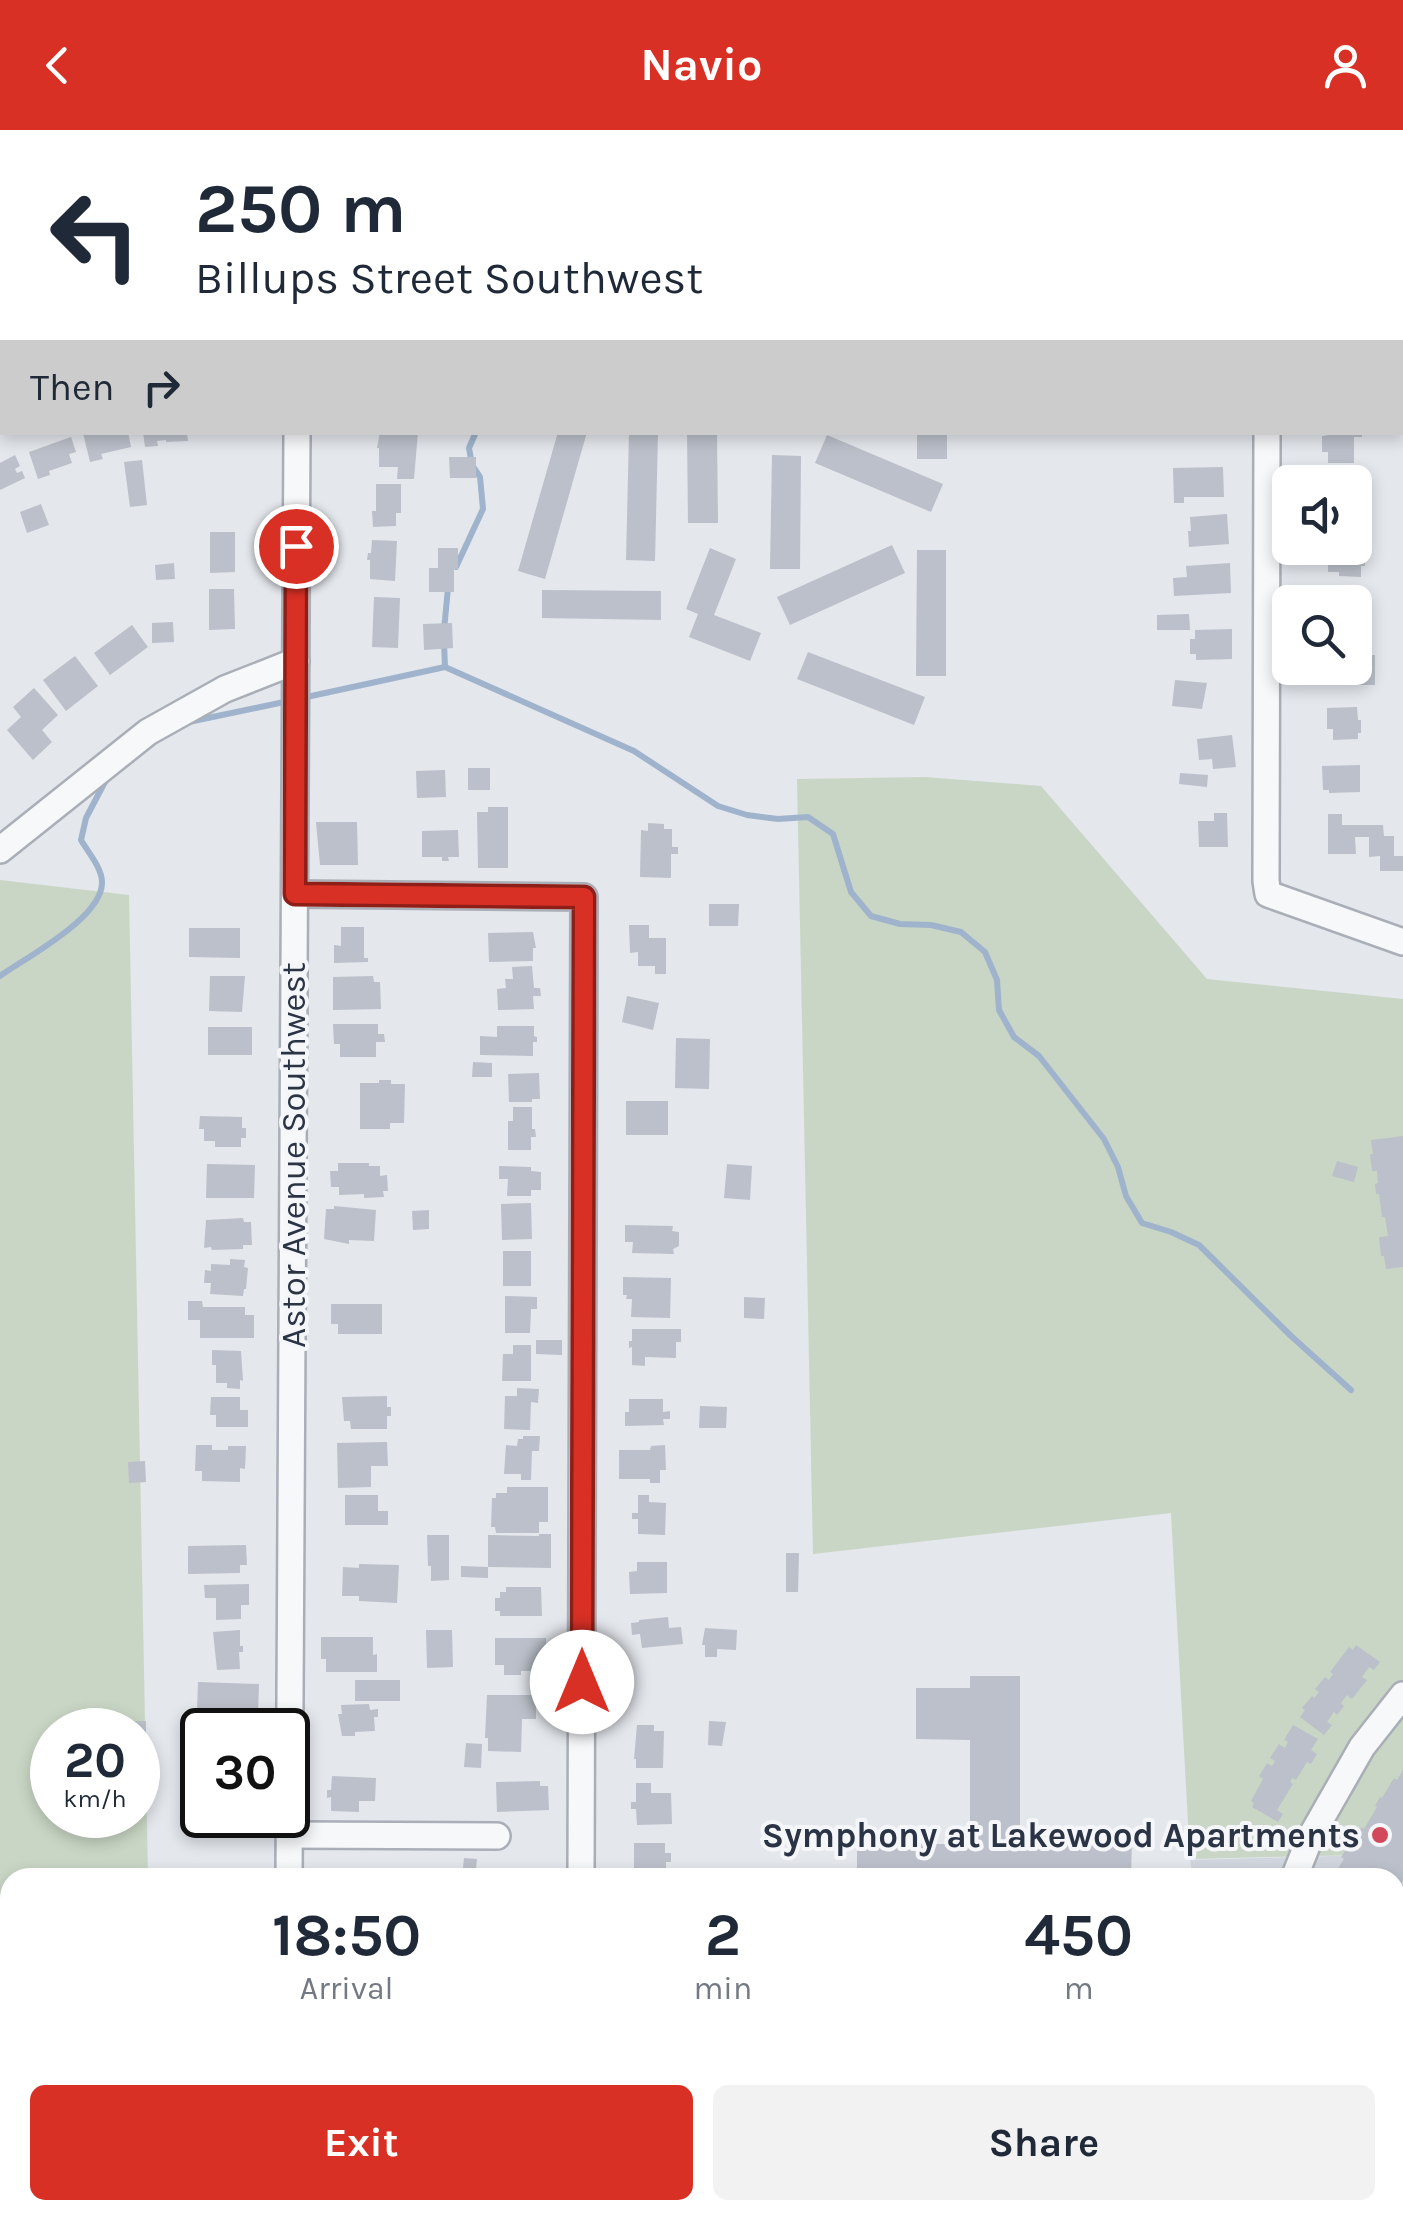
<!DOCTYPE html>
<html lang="en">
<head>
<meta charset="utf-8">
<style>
  :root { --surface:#fff; --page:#f2f2f3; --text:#1f2937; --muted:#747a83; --accent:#d93025 }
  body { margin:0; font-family:Karla,sans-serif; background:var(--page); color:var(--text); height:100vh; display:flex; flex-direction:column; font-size:38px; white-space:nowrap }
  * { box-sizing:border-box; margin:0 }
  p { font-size:32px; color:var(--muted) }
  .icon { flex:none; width:55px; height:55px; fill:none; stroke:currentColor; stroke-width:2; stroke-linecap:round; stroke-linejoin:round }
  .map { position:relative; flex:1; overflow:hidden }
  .panel { position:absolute; left:0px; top:1738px; width:1405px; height:352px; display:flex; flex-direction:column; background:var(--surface); border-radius:30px 30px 0 0; box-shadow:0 5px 15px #0003 }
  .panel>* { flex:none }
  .hud { position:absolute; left:0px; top:0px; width:1405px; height:305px; box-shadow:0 5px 15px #0003; background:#fff; color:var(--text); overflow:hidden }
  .controls { position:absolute; left:1272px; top:335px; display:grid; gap:20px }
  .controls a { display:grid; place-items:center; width:100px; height:100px; border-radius:15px; background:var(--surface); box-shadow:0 5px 15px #0003; font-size:50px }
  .speed { position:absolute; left:30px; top:1578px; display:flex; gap:20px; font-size:50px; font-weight:700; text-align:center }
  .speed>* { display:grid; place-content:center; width:130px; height:130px; border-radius:50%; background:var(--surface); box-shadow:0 5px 15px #0003; line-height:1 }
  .speed small { font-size:25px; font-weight:400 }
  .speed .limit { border:5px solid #111; border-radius:15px; background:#fff; color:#111 }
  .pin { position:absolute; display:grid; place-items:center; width:85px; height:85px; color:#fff; margin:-42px; border:5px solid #fff; border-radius:50%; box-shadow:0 2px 10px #0007 }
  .me { position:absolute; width:110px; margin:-55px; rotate:0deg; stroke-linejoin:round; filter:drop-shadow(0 0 8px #0008) }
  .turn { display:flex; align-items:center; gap:35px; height:210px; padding:0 30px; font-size:45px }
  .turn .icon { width:130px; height:130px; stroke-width:2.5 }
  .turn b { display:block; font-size:70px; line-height:85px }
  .then { display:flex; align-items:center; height:95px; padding:0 30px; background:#0003; gap:20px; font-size:38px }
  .eta { display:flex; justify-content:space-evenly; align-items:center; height:170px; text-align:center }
  .eta b { font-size:60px; font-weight:700; line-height:70px }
  .cta { display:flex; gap:20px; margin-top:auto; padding:20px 30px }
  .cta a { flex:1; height:115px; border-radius:15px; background:var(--accent); color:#fff; font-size:40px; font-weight:700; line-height:115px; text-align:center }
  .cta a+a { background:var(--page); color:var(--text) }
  header { display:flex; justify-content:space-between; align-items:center; height:130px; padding:0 30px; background:var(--accent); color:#fff; font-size:45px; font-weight:700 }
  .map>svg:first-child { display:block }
</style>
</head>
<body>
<header><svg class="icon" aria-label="back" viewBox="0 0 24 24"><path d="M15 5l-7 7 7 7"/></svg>Navio<svg class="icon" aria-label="person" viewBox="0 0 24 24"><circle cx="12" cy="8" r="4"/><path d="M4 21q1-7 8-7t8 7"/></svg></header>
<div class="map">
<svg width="1403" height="2088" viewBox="0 0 1403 2088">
  <rect width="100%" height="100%" fill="#e4e7ec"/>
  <!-- built -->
  <g fill="#d2d6de">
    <polygon points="1403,1724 1403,2088 1241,2088 1241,2080 1395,2080 1395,1748 1193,1747 1190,1730"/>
    <polygon points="0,1852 10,1852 10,2080 138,2080 138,2088 0,2088"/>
  </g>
  <!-- green -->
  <g fill="#c9d6c5" fill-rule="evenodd">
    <polygon points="925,647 1041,656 1207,849 1403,869 1403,1724 1190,1729 1171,1383 813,1424 797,649"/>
    <path d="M0 750 129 765 148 1747 10 1748V1852H0ZM52 1600H138V1685H52Z"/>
  </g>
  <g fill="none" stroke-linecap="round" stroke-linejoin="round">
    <!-- stream -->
    <g stroke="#9fb4cc" stroke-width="6">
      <polyline points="503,0 503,2"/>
      <polyline points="456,437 483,379 480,347 472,335 469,318 476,302"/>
      <polyline points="444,500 448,458"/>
      <polyline points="444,513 445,537"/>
      <polyline points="302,568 445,537 634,621 718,676 747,685 778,689 808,687 833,704 851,762 871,786 900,794 931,795 961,802 985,822 997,850 999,880 1014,907 1039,926 1104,1009 1118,1037 1126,1066 1142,1093 1171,1102 1199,1115 1291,1206 1351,1260"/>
      <polyline points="184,593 289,571"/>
      <path d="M0 846C27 827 103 787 102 752 102 738 88 722 81 710L86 688 107 648"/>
      <polyline points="0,1880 7,1882"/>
    </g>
  </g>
  <!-- building -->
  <g fill="#bbc0ca">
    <polygon points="128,302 131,317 101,324 103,329 90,332 83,303"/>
    <polygon points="143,302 187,302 188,311 166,312 166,310 157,311 158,316 145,317"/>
    <polygon points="380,302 418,302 414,349 397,349 398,337 379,337 379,318 377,318"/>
    <polygon points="558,302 587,302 545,449 518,441"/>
    <polygon points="629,302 658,302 655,431 626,430"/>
    <polygon points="687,302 717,302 718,393 688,393"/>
    <rect x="917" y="302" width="30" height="27"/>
    <polygon points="1329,302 1362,302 1362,307 1354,307 1354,333 1328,333 1328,322 1322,322 1322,306 1329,305"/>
    <polygon points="827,305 943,354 931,382 815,333"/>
    <polygon points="71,307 76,322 69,324 72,333 49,341 50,345 38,349 29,322"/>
    <polygon points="15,325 20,336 15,339 17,343 22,341 25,348 0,360 0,333"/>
    <polygon points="772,325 801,326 800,439 770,439"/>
    <polygon points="449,327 476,327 476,348 450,348"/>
    <polygon points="142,330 147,375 130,377 124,332"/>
    <polygon points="1223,337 1224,367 1184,367 1184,373 1174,373 1173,338"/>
    <polygon points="376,354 401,354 401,383 396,383 396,396 373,397 372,381 376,381"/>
    <polygon points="41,374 49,395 27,403 20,382"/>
    <polygon points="1227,384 1229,414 1189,417 1188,401 1191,401 1190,387"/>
    <polygon points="210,402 235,402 235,442 210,443"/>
    <polygon points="1355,407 1365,408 1365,436 1361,436 1361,447 1339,446 1339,442 1328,442 1328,418 1355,418"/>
    <polygon points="372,410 397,411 395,451 370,449 370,430 367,430 368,423 371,423"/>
    <polygon points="892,415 905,443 790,495 777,467"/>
    <polygon points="438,418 458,418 458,439 454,439 454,462 429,462 429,438 438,438"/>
    <polygon points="710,418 736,429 714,485 761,503 750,531 689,507 698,484 686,479"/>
    <polygon points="917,420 946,420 946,546 916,546"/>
    <polygon points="174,433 175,449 156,450 155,435"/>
    <polygon points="1230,433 1231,463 1174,466 1173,448 1187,447 1186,436"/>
    <polygon points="209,459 234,459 235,499 209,500"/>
    <polygon points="542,460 661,461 661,490 542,488"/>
    <polygon points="1328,466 1361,466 1361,497 1355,497 1355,472 1328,472"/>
    <polygon points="374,467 400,468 398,518 372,517"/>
    <polygon points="1189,484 1190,500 1157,500 1157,485"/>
    <polygon points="173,492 174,512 152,513 152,493"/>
    <polygon points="452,493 453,518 424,520 423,494"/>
    <polygon points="132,495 148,517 110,545 94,523"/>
    <polygon points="1232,499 1232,529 1196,530 1196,524 1190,524 1190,509 1195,509 1195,500"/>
    <polygon points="808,522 925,567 914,595 797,549"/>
    <polygon points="1355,525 1375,525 1375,555 1335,555 1335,538 1355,538"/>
    <polygon points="75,526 98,556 66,581 43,550"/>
    <polygon points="1175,550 1207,553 1202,579 1172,576"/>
    <polygon points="34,558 58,585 42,600 52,612 33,630 7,600 21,587 13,577"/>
    <polygon points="1357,577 1358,590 1361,590 1361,603 1358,603 1358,609 1333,610 1333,599 1327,599 1327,578"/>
    <polygon points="1232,605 1236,637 1213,639 1212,629 1199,630 1197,609"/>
    <polygon points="1360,635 1360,662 1329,663 1329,660 1323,660 1322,636"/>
    <rect x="468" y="638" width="22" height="22"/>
    <polygon points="445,640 446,667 417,668 416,641"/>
    <polygon points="1180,643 1208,645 1207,657 1179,654"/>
    <polygon points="488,677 508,677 508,738 478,738 477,682 488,682"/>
    <polygon points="1214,683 1227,683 1228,717 1199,717 1198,691 1214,691"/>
    <polygon points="1328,684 1342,684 1342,695 1383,695 1384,706 1394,706 1394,726 1403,726 1403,741 1380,741 1380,726 1369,727 1369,707 1355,707 1356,724 1328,724"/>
    <polygon points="316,692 357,692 358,735 320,735"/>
    <polygon points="648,693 664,694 664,699 672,699 672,717 678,717 678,724 671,724 671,748 640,747 641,700 648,701"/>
    <polygon points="458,700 459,727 448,727 449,731 442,731 442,727 422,727 422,701"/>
    <polygon points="709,774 739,774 738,796 709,796"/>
    <polygon points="629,795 649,795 649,808 666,808 666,844 655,844 655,836 638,836 638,822 630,823"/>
    <polygon points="341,797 364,797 364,828 368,828 368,832 334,833 334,815 341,816"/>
    <polygon points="189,798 240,798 240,828 189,827"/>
    <polygon points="533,802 536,818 533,818 533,831 489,832 488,803"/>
    <polygon points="532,836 534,858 540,858 541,866 533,866 534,879 498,880 497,859 506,858 505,849 513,849 512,837"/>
    <polygon points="210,846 245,846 242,882 209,881"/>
    <polygon points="373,846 374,852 380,852 381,879 333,880 333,847"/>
    <polygon points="627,866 659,873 653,900 622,892"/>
    <polygon points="333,894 378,894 378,904 384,904 385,912 376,912 376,927 340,927 340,914 334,914"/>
    <polygon points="497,896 534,896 534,906 537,907 537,912 533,912 533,926 480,925 480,906 497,907"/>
    <rect x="208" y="897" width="44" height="28"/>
    <polygon points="676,908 710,909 709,959 675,958"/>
    <polygon points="473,932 492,933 492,947 472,947"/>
    <polygon points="539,943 540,969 532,969 532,972 509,972 508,944"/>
    <polygon points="379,950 391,950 391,954 405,954 404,993 390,993 390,999 360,999 360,953 379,953"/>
    <rect x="626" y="971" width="42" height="34"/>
    <polygon points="513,977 532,977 532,999 535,999 536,1007 531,1007 531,1020 508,1020 508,991 513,991"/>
    <polygon points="200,986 242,987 242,998 246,998 246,1008 241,1008 241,1017 215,1017 215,1011 204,1011 204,999 199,999"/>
    <polygon points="1403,1006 1403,1137 1386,1139 1384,1126 1381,1126 1379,1107 1388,1106 1385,1087 1382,1087 1379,1064 1376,1064 1375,1054 1378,1053 1377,1041 1372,1041 1370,1024 1373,1024 1371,1010"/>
    <polygon points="1337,1031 1358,1037 1354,1052 1332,1046"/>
    <polygon points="338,1033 369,1033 369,1036 380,1036 380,1046 387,1045 388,1061 383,1061 384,1067 364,1068 364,1064 339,1065 339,1057 331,1057 330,1041 338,1041"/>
    <polygon points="207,1034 255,1035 254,1068 206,1068"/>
    <polygon points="727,1034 752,1036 750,1070 724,1068"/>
    <polygon points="499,1036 531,1037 531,1041 541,1042 541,1060 531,1060 531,1066 507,1066 508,1049 499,1049"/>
    <polygon points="531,1073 532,1109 502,1110 501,1074"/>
    <polygon points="334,1076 376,1080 374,1111 349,1110 349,1114 324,1109 326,1079 334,1079"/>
    <polygon points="429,1080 429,1099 413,1100 412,1081"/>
    <polygon points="243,1088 244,1092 251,1092 252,1115 243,1115 243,1119 212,1120 211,1117 204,1118 206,1090"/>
    <polygon points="625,1095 673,1096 672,1101 679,1102 679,1116 673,1119 674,1124 632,1123 633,1112 625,1112"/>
    <rect x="503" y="1121" width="28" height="35"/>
    <polygon points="230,1129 245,1130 244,1137 248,1138 246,1159 244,1159 243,1166 210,1164 211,1153 204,1153 205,1140 211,1141 211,1134 230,1135"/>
    <polygon points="623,1147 671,1148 670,1188 631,1187 632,1169 626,1169 627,1165 623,1165"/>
    <polygon points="505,1166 537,1167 537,1179 531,1179 530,1203 505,1203"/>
    <polygon points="744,1167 765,1168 764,1189 744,1188"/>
    <polygon points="188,1171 202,1171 203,1177 245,1177 245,1185 254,1185 254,1208 200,1208 200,1190 188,1190"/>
    <polygon points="331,1174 382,1174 382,1204 338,1204 338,1194 331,1194"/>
    <polygon points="632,1199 681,1199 681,1212 676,1212 676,1228 645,1227 645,1236 632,1235 632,1217 629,1218 629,1211 632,1211"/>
    <polygon points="536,1210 562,1210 562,1225 536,1224"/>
    <polygon points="513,1215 531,1215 531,1251 502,1251 503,1224 513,1224"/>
    <polygon points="212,1220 241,1221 243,1251 240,1250 240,1259 227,1258 227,1253 216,1253 216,1235 212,1235"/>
    <polygon points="517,1258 539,1259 538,1273 531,1272 530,1300 504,1299 505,1266 517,1266"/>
    <polygon points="387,1266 387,1277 391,1277 391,1286 387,1286 387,1299 351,1299 350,1291 344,1291 342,1267"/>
    <polygon points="211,1267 240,1267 240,1280 248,1280 248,1297 216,1297 216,1285 210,1285"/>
    <polygon points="629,1269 663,1269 663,1282 670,1281 670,1289 663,1289 664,1295 625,1296 625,1282 629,1282"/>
    <polygon points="700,1276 727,1277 726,1298 699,1298"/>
    <polygon points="523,1306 540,1306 539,1321 532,1321 531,1350 521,1350 521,1344 504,1344 506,1315 517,1316 518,1309 523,1309"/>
    <polygon points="387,1312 388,1336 371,1336 371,1357 338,1358 337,1313"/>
    <polygon points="196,1315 212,1315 212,1320 228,1320 228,1316 246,1316 245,1339 240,1338 240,1352 202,1351 202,1341 195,1341"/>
    <polygon points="665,1315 666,1340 660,1340 660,1353 650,1353 650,1349 619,1349 619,1320 650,1320 651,1316"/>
    <polygon points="145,1331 146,1352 129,1353 128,1332"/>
    <polygon points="507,1357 548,1357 548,1392 539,1392 539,1403 496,1403 495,1397 491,1397 492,1368 496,1368 496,1363 507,1363"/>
    <polygon points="345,1365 378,1365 378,1381 388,1381 388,1395 345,1395"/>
    <polygon points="638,1365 649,1365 649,1372 666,1373 665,1405 638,1404 638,1389 632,1389 632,1383 638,1383"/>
    <polygon points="539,1404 551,1404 551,1438 488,1437 488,1405 539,1406"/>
    <polygon points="427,1405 449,1405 449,1450 431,1451 431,1436 428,1436"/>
    <polygon points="246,1415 247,1435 240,1435 240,1443 188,1444 188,1416"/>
    <polygon points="786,1423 799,1423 798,1462 786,1462"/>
    <polygon points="637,1432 667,1432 667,1463 630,1464 629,1442 637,1441"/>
    <polygon points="359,1434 399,1435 397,1473 359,1471 359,1466 342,1466 343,1437 359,1438"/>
    <polygon points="461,1436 488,1437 488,1448 461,1447"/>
    <polygon points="249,1454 249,1475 241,1475 241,1489 216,1490 216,1468 205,1468 204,1455"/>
    <polygon points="506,1457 541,1457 542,1486 500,1486 500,1481 495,1481 495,1468 500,1468 500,1462 506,1462"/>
    <polygon points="668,1487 669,1498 681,1497 683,1514 642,1518 640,1504 632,1505 631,1493 639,1492 639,1490"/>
    <polygon points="705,1498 737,1500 736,1520 717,1519 717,1527 705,1527 705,1515 702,1515"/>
    <polygon points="240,1500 240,1516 243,1516 243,1522 239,1522 240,1539 217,1540 213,1502"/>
    <polygon points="426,1500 452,1500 453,1537 427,1538"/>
    <polygon points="321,1507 373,1507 373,1525 377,1524 377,1542 326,1542 326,1529 321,1529"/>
    <polygon points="495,1508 546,1508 546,1541 521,1541 521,1545 504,1545 504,1535 495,1535"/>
    <polygon points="1356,1515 1380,1532 1374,1540 1369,1537 1362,1547 1367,1550 1352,1569 1347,1565 1341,1573 1344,1576 1337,1585 1334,1582 1327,1592 1332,1595 1324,1605 1300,1587 1305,1580 1302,1578 1312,1566 1314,1568 1319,1562 1315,1559 1325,1547 1329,1550 1333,1544 1330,1542 1349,1517 1353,1520"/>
    <polygon points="970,1546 1020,1546 1020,1706 1132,1707 1131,1748 857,1748 857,1714 949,1714 949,1703 970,1703 970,1610 916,1609 916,1558 970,1558"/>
    <rect x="355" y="1550" width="45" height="21"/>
    <polygon points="198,1552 259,1554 258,1583 197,1581"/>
    <polygon points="487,1565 536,1565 536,1589 522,1589 521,1622 488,1621 488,1608 485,1608"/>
    <polygon points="369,1574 370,1580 378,1579 378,1587 374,1587 375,1601 355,1602 355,1606 342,1606 338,1584 342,1584 341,1575"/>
    <polygon points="125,1591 146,1591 146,1605 143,1605 142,1640 138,1640 138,1600 124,1600"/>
    <polygon points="709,1591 726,1592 722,1616 708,1615"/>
    <polygon points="637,1595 654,1595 654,1601 664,1601 663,1638 636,1638 636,1629 634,1629"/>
    <polygon points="1293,1595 1318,1609 1311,1620 1317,1624 1311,1634 1307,1632 1296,1650 1292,1648 1290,1652 1293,1654 1277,1680 1283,1684 1278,1692 1252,1677 1254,1673 1251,1671 1263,1649 1259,1646 1267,1633 1272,1636 1275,1631 1270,1628 1279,1614 1285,1618 1288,1612 1284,1610"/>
    <polygon points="466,1613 482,1614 481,1638 464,1637"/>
    <polygon points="1403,1640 1403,1750 1395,1762 1395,1748 1349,1748 1337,1740 1344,1729 1341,1727 1362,1697 1364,1699 1377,1677 1375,1676 1380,1667 1382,1668 1394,1648 1397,1650"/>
    <polygon points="332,1646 376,1648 375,1671 359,1671 359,1682 331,1681 331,1667 327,1668 327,1660 331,1660"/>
    <polygon points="540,1651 540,1656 548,1656 549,1680 497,1682 496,1652"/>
    <polygon points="636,1653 651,1653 651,1663 671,1663 672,1694 637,1695 636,1679 631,1679 631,1672 636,1672"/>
    <polygon points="634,1713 665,1713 665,1723 671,1723 671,1732 666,1732 666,1743 634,1743"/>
    <polygon points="464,1728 477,1729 475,1748 462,1748"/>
    <rect x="509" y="1739" width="31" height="9"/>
    <polygon points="331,1740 372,1743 371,1748 325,1748 326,1742 331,1743"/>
    <polygon points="1395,1851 1403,1851 1403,2088 1344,2088 1344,2080 1395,2080"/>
    <polygon points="0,2062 10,2063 10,2080 61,2080 60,2088 0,2088"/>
    <rect x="191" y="2080" width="62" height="8"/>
    <polygon points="833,2080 1135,2083 1135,2088 833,2088"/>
    <polygon points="762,2083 762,2088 397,2088 396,2084"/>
  </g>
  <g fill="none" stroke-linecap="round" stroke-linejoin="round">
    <!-- minor casing -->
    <g stroke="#a9aeb7" stroke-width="30">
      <g id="minor">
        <polyline points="299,2 299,0"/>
        <polyline points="1269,2 1269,0"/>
        <polyline points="0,263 2,262"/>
        <polyline points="1267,302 1266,751 1268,764 1403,812"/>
        <polyline points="0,720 148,602 225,559 296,531"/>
        <polyline points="295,764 584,767 581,1748"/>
        <polyline points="290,1705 497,1706"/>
        <polyline points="289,1748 297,302"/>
        <polyline points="1294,1748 1310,1708 1362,1617 1403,1565"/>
        <polyline points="291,2080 292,2088"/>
        <polyline points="790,2080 790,2088"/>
        <polyline points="321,2088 324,2080"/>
        <polyline points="1242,2088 1242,2080"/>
      </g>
    </g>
    <!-- minor -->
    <use href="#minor" stroke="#f7f8fa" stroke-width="25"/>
  </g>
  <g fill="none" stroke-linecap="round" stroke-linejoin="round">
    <!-- route casing -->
    <g stroke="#8d1f18" stroke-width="25">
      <polyline id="route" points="296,416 295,764 584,767 582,1552"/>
    </g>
    <!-- route -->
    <use href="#route" stroke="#d93025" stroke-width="18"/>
  </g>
  <!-- markers -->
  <circle fill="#d1495b" stroke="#f4f6f9" stroke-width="4" cx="1380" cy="1705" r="10"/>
  <g text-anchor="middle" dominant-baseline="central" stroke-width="8" stroke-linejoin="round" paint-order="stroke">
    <!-- street labels -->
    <g font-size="35" fill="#2b3445" stroke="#f4f6f9">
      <text transform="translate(293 1025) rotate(-90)">Astor Avenue Southwest</text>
    </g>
    <!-- poi labels -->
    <g font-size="35" font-weight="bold" fill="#2b3445" stroke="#f4f6f9" text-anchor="end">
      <text x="1360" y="1705">Symphony at Lakewood Apartments</text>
    </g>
  </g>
</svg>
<div class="controls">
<a><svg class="icon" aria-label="sound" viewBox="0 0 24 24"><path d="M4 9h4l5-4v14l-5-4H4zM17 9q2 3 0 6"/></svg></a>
<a><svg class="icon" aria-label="search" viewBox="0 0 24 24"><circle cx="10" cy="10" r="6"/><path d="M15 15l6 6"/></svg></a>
</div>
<div class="speed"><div>20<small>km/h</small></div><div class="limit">30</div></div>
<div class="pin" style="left:296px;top:416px;background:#d93025"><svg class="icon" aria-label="arrive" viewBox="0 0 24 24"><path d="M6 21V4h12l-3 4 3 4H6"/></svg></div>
<svg class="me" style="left:582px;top:1552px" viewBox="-20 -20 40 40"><circle r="19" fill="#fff"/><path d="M0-13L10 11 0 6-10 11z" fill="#d93025"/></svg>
<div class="hud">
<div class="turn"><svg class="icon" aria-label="left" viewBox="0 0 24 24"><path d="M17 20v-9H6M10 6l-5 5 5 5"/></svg><div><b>250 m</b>Billups Street Southwest</div></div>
<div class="then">Then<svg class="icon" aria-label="right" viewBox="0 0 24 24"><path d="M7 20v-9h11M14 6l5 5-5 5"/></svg></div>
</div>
<section class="panel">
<div class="eta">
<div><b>18:50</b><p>Arrival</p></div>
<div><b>2</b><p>min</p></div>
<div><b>450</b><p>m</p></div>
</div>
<div class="cta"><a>Exit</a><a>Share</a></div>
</section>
</div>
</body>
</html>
